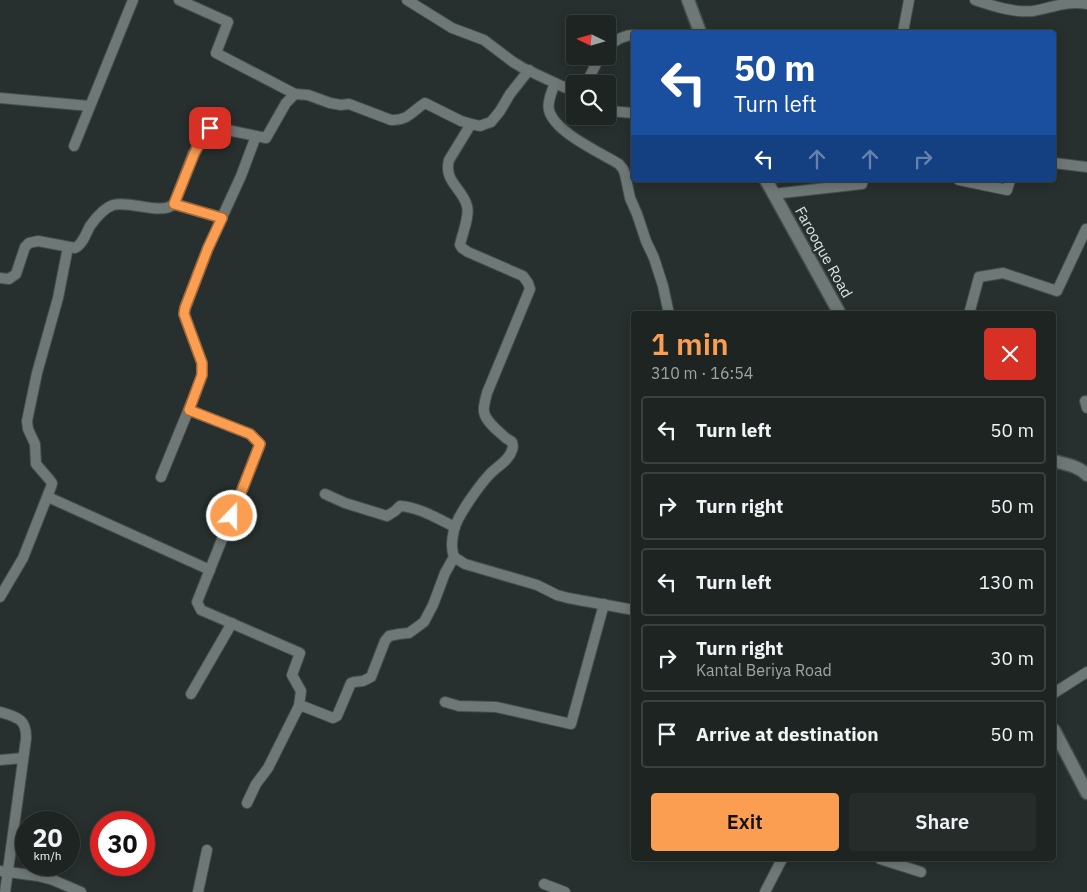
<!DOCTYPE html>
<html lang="en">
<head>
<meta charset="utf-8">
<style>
  :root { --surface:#1d2422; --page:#252c2a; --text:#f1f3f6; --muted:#a0a4a5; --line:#3b4140; --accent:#fb9e51 }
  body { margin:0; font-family:"IBM Plex Sans",sans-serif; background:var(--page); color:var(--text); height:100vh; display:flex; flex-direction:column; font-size:19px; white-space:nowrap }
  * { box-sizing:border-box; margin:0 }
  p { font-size:16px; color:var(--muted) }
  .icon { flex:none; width:28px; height:28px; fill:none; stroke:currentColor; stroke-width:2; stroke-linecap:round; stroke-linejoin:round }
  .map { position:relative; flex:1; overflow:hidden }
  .details { position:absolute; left:631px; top:311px; width:425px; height:550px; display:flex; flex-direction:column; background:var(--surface); border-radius:5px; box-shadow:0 2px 12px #0003,0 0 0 1px var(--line) }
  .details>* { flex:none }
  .guide { position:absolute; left:631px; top:30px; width:425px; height:152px; border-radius:5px; box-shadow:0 2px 12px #0003,0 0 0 1px var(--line); background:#1a4fa0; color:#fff; overflow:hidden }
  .needle { width:32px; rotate:275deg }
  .controls { position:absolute; left:566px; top:15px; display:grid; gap:10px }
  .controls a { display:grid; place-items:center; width:50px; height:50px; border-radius:5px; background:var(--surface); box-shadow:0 2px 12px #0003,0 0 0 1px var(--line); font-size:25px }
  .speed { position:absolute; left:15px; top:811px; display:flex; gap:10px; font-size:25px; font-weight:700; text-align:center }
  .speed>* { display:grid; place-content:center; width:65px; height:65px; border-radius:50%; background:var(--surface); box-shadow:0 2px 12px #0003,0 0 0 1px var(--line); line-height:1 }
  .speed small { font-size:12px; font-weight:400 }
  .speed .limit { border:8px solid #d22; background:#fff; color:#111 }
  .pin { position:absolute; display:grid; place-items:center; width:42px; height:42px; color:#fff; margin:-21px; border-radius:10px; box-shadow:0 2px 8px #0006 }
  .me { position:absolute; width:55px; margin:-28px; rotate:22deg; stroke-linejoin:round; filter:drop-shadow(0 0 4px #0008) }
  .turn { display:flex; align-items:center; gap:18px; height:105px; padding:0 20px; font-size:22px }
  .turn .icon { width:65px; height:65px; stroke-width:2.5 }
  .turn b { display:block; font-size:35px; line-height:42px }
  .lanes { display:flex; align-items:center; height:48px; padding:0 20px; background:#0003; justify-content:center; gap:25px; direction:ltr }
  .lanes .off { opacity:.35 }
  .round { display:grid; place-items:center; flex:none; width:52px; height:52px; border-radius:5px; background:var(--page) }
  .overview { display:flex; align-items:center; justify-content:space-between; height:85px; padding:0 20px }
  h1 { font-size:30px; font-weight:600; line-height:38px; color:var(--accent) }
  .cta { display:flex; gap:10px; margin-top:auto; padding:10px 20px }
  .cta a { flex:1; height:58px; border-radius:5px; background:var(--accent); color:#111; font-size:20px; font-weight:600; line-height:58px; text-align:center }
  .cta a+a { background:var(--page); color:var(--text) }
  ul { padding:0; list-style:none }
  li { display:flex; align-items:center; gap:15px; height:68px; margin:0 10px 8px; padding:0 10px; border:2px solid var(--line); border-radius:5px }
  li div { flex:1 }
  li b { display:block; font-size:19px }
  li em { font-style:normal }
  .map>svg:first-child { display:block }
</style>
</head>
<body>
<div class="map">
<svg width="1087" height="892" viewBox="0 0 1087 892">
  <rect width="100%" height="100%" fill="#27302e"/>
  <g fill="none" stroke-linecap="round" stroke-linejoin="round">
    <!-- minor casing -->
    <g stroke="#464d4c" stroke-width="12">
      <g id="minor">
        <polyline points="179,0 228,22 216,53 295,94"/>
        <polyline points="407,0 452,28 484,40 513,62 523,68 555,83 566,88 575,89"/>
        <path d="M975 0C993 6 1014 13 1033 11 1051 8 1068 0 1087 4"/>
        <polyline points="903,32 909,0"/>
        <path d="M608 47C615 40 623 35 634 35"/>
        <path d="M555 83C552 91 547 102 549 110 554 132 601 153 619 164L623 169 625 174 630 198 637 214 646 241 654 258 663 286 669 314"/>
        <polyline points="586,84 600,56"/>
        <polyline points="0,98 90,106"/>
        <polyline points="608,111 634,113"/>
        <polyline points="74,146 133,0"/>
        <polyline points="1054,163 1087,167"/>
        <polyline points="959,180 1007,190 1010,180"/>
        <polyline points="773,194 862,184 863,180"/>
        <polyline points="174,204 222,218"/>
        <path d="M0 278 9 279 16 274 25 247 29 243 38 241 75 248C83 244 86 233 90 226 95 219 104 208 113 205 130 200 161 216 174 204L193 154 206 131 210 128 227 130 266 138 286 103 295 94 308 95 330 103 341 105 349 104 391 120C408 121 412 111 425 103L461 121 471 124 480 126 485 124 491 122 500 111 510 94 529 70"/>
        <polyline points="969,314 979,277 1003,273 1057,291 1086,229 1087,230"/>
        <polyline points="1085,401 1087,408"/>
        <polyline points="189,410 250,434 260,444 197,602 201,610 300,653 292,675 301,691 299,706"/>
        <polyline points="161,477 197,389 202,375 202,363 186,320 184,314 185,308 208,248 241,176 256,136"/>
        <path d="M325 494 345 503 387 516 395 511 400 506C419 507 438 519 455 527"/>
        <polyline points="48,497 210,570"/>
        <polyline points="454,557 465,564 537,585 557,595 568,598 634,610"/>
        <polyline points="0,597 23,558 51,487 52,483 49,479 36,464 35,444 28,429 27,421 37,373 58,298 68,247"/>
        <polyline points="1054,693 1087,672"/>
        <polyline points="191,694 232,623"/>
        <polyline points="445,702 459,706 496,707 571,724 604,604"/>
        <path d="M0 712C17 717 27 719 26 739L5 892"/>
        <polyline points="0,760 23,758"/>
        <path d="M247 803 256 784 268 768 299 706 305 707 333 718 337 716 351 683 354 682 363 681 371 677 385 641 389 636 399 634 409 633 424 622 433 605 445 573 454 557C451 549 452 538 454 530 457 516 479 486 489 475 496 467 509 461 512 450 513 448 513 445 512 442 511 441 507 439 506 438 498 431 486 422 484 412 483 406 486 398 487 393L530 289 528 283 523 276 468 252 462 248 460 245C462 234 470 216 467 206 463 189 443 181 449 160L471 124"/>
        <polyline points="880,859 921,872"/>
        <polyline points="0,871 38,876 53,880 81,892"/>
        <polyline points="544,884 565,892"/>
        <polyline points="198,892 207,850"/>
        <polyline points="765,892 782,859"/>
      </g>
    </g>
    <!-- tertiary casing -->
    <g stroke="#464d4c" stroke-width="15">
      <path id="tertiary" d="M1054 461C1065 464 1079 466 1087 475"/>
    </g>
    <!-- secondary casing -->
    <g stroke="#464d4c" stroke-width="15">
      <g id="secondary">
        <polyline points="688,0 700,32"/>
        <polyline points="766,180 840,314"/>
        <polyline points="1054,730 1087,793"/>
      </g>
    </g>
    <!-- minor -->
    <use href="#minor" stroke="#6e7876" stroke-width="10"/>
    <!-- tertiary -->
    <use href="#tertiary" stroke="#6e7876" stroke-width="12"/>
    <!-- secondary -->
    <use href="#secondary" stroke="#6e7876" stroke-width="12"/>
  </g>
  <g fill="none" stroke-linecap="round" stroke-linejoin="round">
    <!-- route casing -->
    <g stroke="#a36735" stroke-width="12">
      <polyline id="route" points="210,128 206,131 194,154 174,204 222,218 208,248 185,308 184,314 202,363 202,375 189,410 250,434 260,444 232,516"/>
    </g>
    <!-- route -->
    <use href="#route" stroke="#fb9e51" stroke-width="9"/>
  </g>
  <g text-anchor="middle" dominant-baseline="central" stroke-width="4" stroke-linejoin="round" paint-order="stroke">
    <!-- street labels -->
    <g font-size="15" fill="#dee3e2" stroke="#27302e">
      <text transform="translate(824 252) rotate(61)">Farooque Road</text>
    </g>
  </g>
</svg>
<div class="controls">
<a><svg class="needle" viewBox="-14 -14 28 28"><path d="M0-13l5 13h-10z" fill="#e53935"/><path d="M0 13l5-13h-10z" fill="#a0a4a5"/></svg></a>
<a><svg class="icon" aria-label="search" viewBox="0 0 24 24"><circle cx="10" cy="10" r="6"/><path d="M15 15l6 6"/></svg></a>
</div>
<div class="speed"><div>20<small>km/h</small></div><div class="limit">30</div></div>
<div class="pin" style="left:210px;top:128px;background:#d93025"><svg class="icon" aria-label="arrive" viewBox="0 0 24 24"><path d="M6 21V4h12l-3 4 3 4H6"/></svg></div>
<svg class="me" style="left:232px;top:516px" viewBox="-20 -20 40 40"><circle r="17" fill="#fb9e51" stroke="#fff" stroke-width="3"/><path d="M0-11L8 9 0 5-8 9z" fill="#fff"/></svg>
<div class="guide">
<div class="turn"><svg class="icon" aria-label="left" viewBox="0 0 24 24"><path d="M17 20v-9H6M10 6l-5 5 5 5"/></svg><div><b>50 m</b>Turn left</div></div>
<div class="lanes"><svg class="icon" aria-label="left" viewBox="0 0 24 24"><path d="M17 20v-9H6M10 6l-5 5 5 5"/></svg><svg class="icon off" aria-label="ahead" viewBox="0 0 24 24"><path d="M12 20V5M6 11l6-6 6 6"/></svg><svg class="icon off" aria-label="ahead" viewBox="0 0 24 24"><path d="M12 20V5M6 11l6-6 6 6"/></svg><svg class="icon off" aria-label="right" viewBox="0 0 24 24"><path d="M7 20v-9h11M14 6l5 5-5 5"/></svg></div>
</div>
<section class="details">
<div class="overview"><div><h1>1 min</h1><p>310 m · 16:54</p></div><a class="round" style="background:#d93025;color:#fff"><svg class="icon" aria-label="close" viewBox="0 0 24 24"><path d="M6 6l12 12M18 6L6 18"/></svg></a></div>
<ul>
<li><svg class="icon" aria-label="left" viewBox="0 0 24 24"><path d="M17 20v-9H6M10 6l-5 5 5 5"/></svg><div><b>Turn left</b></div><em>50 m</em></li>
<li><svg class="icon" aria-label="right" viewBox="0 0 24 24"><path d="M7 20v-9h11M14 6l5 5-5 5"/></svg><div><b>Turn right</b></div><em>50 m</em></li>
<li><svg class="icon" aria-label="left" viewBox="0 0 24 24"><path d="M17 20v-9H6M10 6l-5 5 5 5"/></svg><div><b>Turn left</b></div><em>130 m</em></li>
<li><svg class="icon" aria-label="right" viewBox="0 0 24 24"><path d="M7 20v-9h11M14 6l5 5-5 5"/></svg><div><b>Turn right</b><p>Kantal Beriya Road</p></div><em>30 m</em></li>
<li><svg class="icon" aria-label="arrive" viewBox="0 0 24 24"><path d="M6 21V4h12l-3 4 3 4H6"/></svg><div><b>Arrive at destination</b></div><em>50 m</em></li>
</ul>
<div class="cta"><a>Exit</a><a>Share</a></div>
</section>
</div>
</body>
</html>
